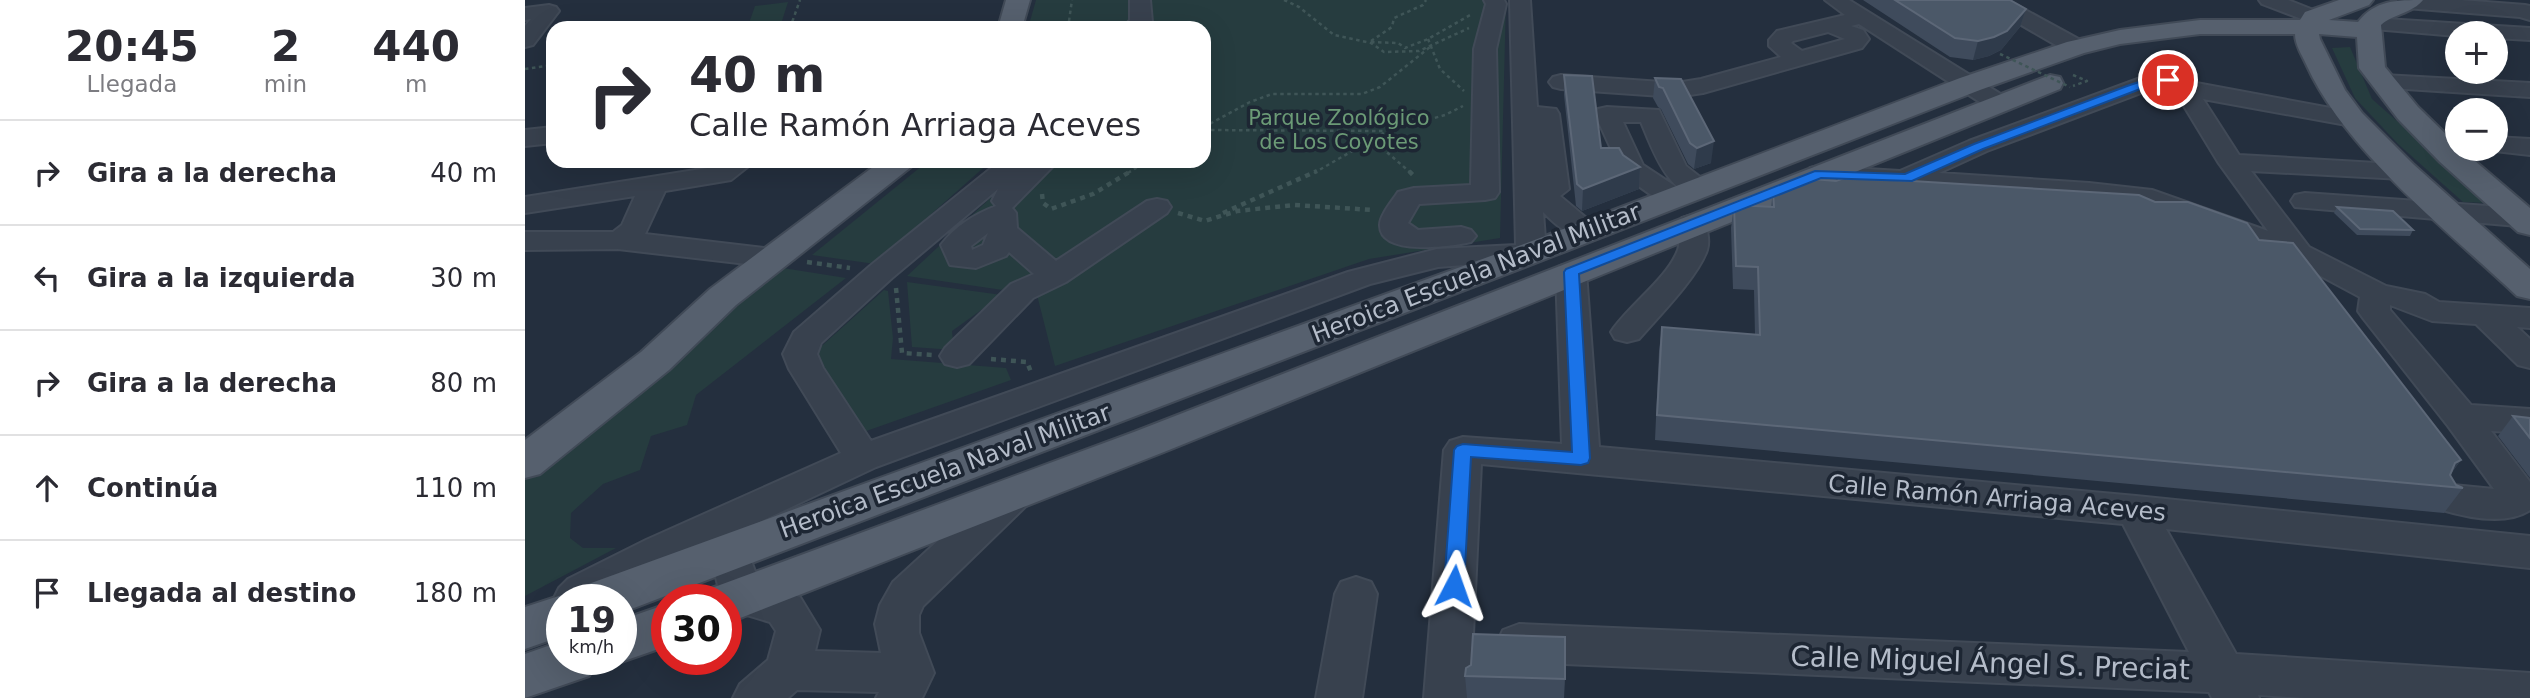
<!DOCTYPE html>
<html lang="es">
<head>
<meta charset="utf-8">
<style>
  :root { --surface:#fff; --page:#f7f7f7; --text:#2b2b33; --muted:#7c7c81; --line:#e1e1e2 }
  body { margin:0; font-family:"DejaVu Sans",sans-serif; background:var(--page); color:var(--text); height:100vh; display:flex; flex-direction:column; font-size:26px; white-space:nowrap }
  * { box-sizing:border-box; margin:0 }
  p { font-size:23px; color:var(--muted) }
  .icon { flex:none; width:38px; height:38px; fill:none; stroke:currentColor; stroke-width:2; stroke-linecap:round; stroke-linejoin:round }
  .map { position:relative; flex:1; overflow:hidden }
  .sheet { display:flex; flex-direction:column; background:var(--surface); width:525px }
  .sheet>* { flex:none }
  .top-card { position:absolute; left:21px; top:21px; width:665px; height:147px; border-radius:21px; box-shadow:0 7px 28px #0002; background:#fff; color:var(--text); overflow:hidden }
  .tools { position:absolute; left:1920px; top:21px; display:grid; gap:14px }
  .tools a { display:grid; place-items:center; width:63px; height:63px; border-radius:50%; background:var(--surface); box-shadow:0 7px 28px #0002; font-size:35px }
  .speed { position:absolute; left:21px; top:584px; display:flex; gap:14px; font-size:35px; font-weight:700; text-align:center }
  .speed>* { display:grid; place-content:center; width:91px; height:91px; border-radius:50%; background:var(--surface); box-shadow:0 7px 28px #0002; line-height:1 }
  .speed small { font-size:18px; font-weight:400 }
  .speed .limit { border:10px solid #d22; background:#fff; color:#111 }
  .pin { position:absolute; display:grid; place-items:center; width:60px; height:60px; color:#fff; margin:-30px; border:4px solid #fff; border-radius:50%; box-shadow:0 2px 7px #0007 }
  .me { position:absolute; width:77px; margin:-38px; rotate:4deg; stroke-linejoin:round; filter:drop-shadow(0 0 5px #0008) }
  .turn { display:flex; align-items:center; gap:24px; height:147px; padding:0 28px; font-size:32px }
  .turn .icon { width:91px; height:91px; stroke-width:2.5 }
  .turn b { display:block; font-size:49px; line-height:60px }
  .eta { display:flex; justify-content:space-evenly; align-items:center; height:119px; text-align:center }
  .eta b { font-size:42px; font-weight:600; line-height:49px }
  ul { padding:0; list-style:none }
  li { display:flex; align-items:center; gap:21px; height:105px; padding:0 28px; border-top:2px solid var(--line) }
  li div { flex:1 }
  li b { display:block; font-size:26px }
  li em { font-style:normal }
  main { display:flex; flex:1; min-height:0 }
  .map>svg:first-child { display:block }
</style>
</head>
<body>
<main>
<section class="sheet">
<div class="eta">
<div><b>20:45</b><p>Llegada</p></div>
<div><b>2</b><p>min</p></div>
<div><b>440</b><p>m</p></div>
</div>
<ul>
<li><svg class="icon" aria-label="right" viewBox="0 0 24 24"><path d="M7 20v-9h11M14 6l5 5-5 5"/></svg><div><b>Gira a la derecha</b></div><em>40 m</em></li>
<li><svg class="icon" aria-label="left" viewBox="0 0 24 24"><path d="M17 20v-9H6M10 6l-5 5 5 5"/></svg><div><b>Gira a la izquierda</b></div><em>30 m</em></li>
<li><svg class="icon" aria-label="right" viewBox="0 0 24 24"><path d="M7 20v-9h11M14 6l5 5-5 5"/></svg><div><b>Gira a la derecha</b></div><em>80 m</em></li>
<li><svg class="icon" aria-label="ahead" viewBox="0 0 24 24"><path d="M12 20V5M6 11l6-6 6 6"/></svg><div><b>Continúa</b></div><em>110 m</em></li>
<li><svg class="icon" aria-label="arrive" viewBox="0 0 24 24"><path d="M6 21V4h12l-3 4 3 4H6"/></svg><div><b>Llegada al destino</b></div><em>180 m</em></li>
</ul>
</section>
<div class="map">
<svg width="2005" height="698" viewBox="0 0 2005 698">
  <rect width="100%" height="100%" fill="#242f3e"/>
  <!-- green -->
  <g fill="#263c3f">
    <polygon points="511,0 981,0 975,238 844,259 530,366 512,295 382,276 505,161 679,161 679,28 503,28"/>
    <polygon points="263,2 257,21 223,26 230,6"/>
    <polygon points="1825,47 1847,99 1965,203 1938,202 1873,144 1830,98 1807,48"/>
    <polygon points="403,161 466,161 350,264 287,255"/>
    <polygon points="258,268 321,278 171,395 162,425 126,436 115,470 78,484 46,513 45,538 58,548 91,548 0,596 0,473"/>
    <polygon points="382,282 477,295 427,331 429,350 387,347"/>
    <polygon points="359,290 363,291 368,338 366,359 481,368 486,380 330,435 290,352"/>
  </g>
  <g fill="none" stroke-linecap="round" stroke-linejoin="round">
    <!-- minor casing -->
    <g stroke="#414a57" stroke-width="4">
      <g id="minor">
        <polygon points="605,0 625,0 627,22 622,28 598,28 605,20"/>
        <path d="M959 0H979L981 4 971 49 974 192 970 198 960 200 894 204 883 223 893 230 936 227 946 230 951 236 946 242C929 246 856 257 855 226 854 216 868 200 873 192L889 188 946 185 949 49 961 4Z"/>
        <path d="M985 0H1005L1012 107 1031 109 1034 114 1044 189 1035 196 1071 226 1075 232 1071 238C1051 243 1032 226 1018 212L1021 253 1016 259 913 267 845 284 351 467 207 535 218 539 235 585 275 597 295 630 290 651 356 653 350 624 355 605 368 582 476 483 490 479 504 483 509 493 504 503 398 606 394 615V633L409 673 397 698H351L354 692 272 690 263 698H208L215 684 243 660 251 631 245 622 202 609 201 600 196 597 184 550 186 545 78 600H37V613L34 612 28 600 34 588 43 579 121 540 316 453 264 369 258 354 269 332 345 266 475 161H533L487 208 491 213 492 228 531 261 622 201 632 199 642 201 646 207 642 213 541 282 508 298 444 364 432 367 420 364 415 356 420 348 486 284 509 274 484 252 481 256 451 268 425 265 416 245C429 227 450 214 471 206L467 201 473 189 367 278 296 343 292 354 298 368 346 441 823 272 912 249 991 245ZM463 233 458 245 447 250 446 246Z"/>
        <path d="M1300 0H1324L1482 98 1485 103 1482 108 1473 110 1464 108 1334 24 1326 26 1338 30 1344 39 1337 48 1178 93 1151 97 1036 89 1028 87 1024 82 1028 77 1036 75 1151 83 1176 79 1256 57 1244 46V40L1252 31 1320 15ZM1303 32 1320 39 1277 51 1266 43 1268 41Z"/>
        <polygon points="1457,0 1482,0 1559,42 1562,47 1559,52 1543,52 1460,4"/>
        <polygon points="1734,0 1763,0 1796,13 1799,17 1796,21 1782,21 1737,4"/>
        <polygon points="1872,0 1936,0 2000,5 2005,6 2005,20 1995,17 1881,8 1874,6"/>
        <polygon points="24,5 31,7 34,11 8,45 0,47 0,26 6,19 0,20 0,8"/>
        <polygon points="1844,18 2005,28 2005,40 1970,38 1970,33 1932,33 1932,36 1837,28 1833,24 1837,20"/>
        <path d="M1629 73H1643L1666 82 1827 112 1836 114 1839 119 1836 124 1827 126 1678 99 1714 155 1886 165 1890 171 1886 177 1877 179 1726 171 1784 247 1861 286 1900 294 1914 302 2005 308V328L1992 327 2005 339V368L1993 365 1951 324 1907 321 1865 305V310L1946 405 2005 409V433L1966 431 2005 482V510C1981 526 1940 517 1914 509L1909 499 1914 489 1928 485 1969 489 1923 426 1838 318 1833 311 1835 297 1764 259 1622 206 1564 199 1294 182 1285 180 1281 174 1285 168 1294 166 1375 171 1444 141ZM1632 87 1651 93 1693 162 1743 231 1627 190 1564 183 1414 173 1462 151Z"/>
        <polygon points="1858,75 2005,83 2005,97 1850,87 1846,82 1850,77"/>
        <path d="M1082 107 1134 110 1161 166 1189 188 1185 194C1145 204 1128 150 1116 122H1098L1118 165 1159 192 1163 198 1159 204 1149 206 1139 204 1098 175 1070 114 1073 109Z"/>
        <polygon points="28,127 28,143 0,146 0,130"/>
        <polygon points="1970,137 2005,139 2005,155 1961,150 1970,149"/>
        <polygon points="199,161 230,161 206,180 140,191 120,234 247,249 258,252 262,258 258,264 247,267 93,249 0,250 0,232 88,232 97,225 110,196 0,213 0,197 189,167"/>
        <polygon points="1780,193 2005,209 2005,227 1770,207 1766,201 1770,195"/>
        <path d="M1167 215 1177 218C1182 225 1185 241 1182 250 1173 277 1133 317 1114 339L1102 342 1090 339 1086 332C1103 306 1142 279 1153 250 1157 239 1150 228 1157 218Z"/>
        <polygon points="1046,263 1057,266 1061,272 1074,447 1611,496 2005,536 2005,568 1641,529 1711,654 2005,673 2005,698 1780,698 1733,695 1734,698 1687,698 1684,692 994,662 978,656 972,643 978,630 994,624 1664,652 1598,524 956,464 945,698 899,698 919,450 925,441 938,437 1037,444 1031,272 1035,266"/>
        <polygon points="831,577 846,582 852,594 837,698 791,698 810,594 816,582"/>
      </g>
    </g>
    <!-- major casing -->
    <g stroke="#414a57" stroke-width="4">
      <g id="major">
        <polygon points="481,0 505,0 497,28 473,28"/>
        <path d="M1814 0H1848L1844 5 1804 20 1833 22C1850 0 1872 0 1898 0 1888 13 1868 14 1856 25L1860 67 1893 107 1932 145V149H1936L2005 208V235L1993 232 1915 162 1873 119 1834 68 1832 37 1794 34 1795 39 1820 90 1837 113 1888 164 2005 269V299L1992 296C1922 230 1820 151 1781 64 1777 55 1770 45 1770 34H1675L1595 44 1559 53 1455 90 1031 255 96 613V600H37V636L0 649V607L37 595 51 599 58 586 1007 241 1435 78 1542 42 1595 30 1675 20H1775L1780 12Z"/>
        <polygon points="1525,75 1535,77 1538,83 1535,89 639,452 218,617 201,623 201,600 178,600 184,589 609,432"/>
        <polygon points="356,161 390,161 386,167 211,305 144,370 15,474 0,478 0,440 116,352 185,289"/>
        <polygon points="142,604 142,646 96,662 88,660 96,660 96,620"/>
        <polygon points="37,641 37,660 72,660 64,676 0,698 0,654"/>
      </g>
    </g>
    <!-- path-far1 -->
    <g stroke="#3f5557" stroke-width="2.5" stroke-dasharray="3.5 3.5" stroke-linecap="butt">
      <polyline points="759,0 774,7 809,35 846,43 859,52 894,51 944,28"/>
      <polyline points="238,28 266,25"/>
      <polyline points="265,28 275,0"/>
      <polyline points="543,28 547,0"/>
      <polyline points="903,39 915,69 939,91"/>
      <polyline points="846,41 867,27 869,18 898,5 901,0"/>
      <polyline points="846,42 873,43 880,48 903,39 947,14"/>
      <polyline points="0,69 28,65"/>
      <polyline points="1548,75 1562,81 1548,86"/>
      <polyline points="679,127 725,102 747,94 837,94 855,87 905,47"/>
      <polyline points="679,130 862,131"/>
      <polyline points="603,173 611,168 610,161"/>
      <polyline points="789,173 862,131"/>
      <polyline points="886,173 857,148 863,131 920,115 938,106"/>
    </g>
    <!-- path -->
    <g stroke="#3f5557" stroke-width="4.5" stroke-dasharray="5 5" stroke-linecap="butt">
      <polyline points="884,171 888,175 887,178"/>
      <polyline points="517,194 518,203 526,209 568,194 606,171"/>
      <polyline points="653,213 680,221 712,211 770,205 848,210"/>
      <polyline points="698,213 792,171"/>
      <polyline points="282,262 325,268"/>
      <polyline points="371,288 377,353 408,355"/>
      <polyline points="466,359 502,362 506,372"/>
    </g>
    <!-- minor -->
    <use href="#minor" fill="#38414e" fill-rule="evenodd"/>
    <!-- major -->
    <use href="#major" fill="#56606e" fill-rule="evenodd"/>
    <!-- path-bridge -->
    <polyline stroke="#3f5557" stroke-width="2.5" stroke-dasharray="3.5 3.5" stroke-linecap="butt" points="1475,54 1545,87"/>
  </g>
  <!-- wall -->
  <g fill="#3f4b5c">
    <polygon points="1338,0 1485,0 1501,9 1495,27 1476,50 1464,56 1448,60 1425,57"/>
    <polygon points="1039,75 1076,148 1098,155 1115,167 1114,189 1057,211 1051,206 1039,95"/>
    <polygon points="1130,78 1156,79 1186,163 1169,169 1163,164 1136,109 1133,107 1128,98"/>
    <polygon points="1248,192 1734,240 1936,460 1925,475 1931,485 1938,488 1919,513 1130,440 1134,351 1137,327 1230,335 1229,290 1208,289 1206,228 1209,205 1246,207"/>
    <polygon points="1812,207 1888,230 1885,236 1832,235 1809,213"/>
    <polygon points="1988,416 2005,418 2005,478 1973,436"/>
    <polygon points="940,676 1040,679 1039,698 942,698"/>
  </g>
  <!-- shaded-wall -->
  <g fill="#2f3b4b">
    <polygon points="1501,9 1495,27 1476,50 1464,56 1448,60 1453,41"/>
    <polygon points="1189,141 1186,163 1169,169 1172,148"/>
    <polygon points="1115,167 1114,189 1057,211 1058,189"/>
    <polygon points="1936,460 1917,485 1930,463"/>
  </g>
  <!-- building -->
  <g fill="#4b5868" stroke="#5c6777" stroke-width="2">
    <polygon points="1370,0 1485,0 1501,9 1482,31 1469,37 1453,41 1430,38"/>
    <polygon points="1039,75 1067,76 1076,148 1094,148 1098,155 1115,167 1058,189 1052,184"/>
    <polygon points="1130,78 1156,79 1189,141 1172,148 1165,143 1138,88 1134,87"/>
    <polygon points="1322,177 1614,195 1630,202 1663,202 1722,223 1734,240 1768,243 1936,460 1930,463 1925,475 1931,485 1938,488 1132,415 1137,327 1235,335 1233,267 1211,266 1209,205 1249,207 1248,192 1288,179 1311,181"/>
    <polygon points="1812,207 1868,211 1888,230 1835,229"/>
    <polygon points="1988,416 2005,418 2005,438"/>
    <polygon points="948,634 1040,637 1040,679 940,676 941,668 946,665"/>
  </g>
  <!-- route -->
  <polygon fill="#1a73e8" stroke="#114b97" stroke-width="2" points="1643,77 1649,80 1647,83 1631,83 1610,91 1458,149 1387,181 1296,178 1054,274 1065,458 1063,463 1056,465 946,457 939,586 936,592 929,594 922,592 919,586 929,450 932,446 938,444 1047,452 1039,272 1041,269 1290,171 1380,174 1449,144 1602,86 1629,77"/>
  <g text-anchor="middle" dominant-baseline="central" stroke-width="7" stroke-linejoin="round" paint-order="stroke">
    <!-- far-park labels -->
    <g font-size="21" fill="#6b9a76" stroke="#1d2633">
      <text x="814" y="118">Parque Zoológico<tspan x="814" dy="24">de Los Coyotes</tspan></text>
    </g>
    <!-- street labels -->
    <g font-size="24" fill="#b4bcc9" stroke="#1d2633">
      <text transform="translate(951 273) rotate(-21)">Heroica Escuela Naval Militar</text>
      <text transform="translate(420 471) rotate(-20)">Heroica Escuela Naval Militar</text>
      <text transform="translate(1472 498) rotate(5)">Calle Ramón Arriaga Aceves</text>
    </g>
    <!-- near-street labels -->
    <g font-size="28" fill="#b4bcc9" stroke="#1d2633">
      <text transform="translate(1465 663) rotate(2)">Calle Miguel Ángel S. Preciat</text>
    </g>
  </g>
</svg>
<div class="tools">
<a>+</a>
<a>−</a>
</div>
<div class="speed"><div>19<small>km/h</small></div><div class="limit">30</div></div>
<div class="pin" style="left:1643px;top:80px;background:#d93025"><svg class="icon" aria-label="arrive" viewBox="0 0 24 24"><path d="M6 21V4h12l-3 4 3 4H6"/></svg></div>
<svg class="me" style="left:929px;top:586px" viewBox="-20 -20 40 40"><path d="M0-17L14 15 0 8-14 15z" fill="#1a73e8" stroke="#fff" stroke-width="4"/></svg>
<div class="top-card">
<div class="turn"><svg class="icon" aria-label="right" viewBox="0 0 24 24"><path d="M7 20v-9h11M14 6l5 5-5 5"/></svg><div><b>40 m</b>Calle Ramón Arriaga Aceves</div></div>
</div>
</div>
</main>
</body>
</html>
